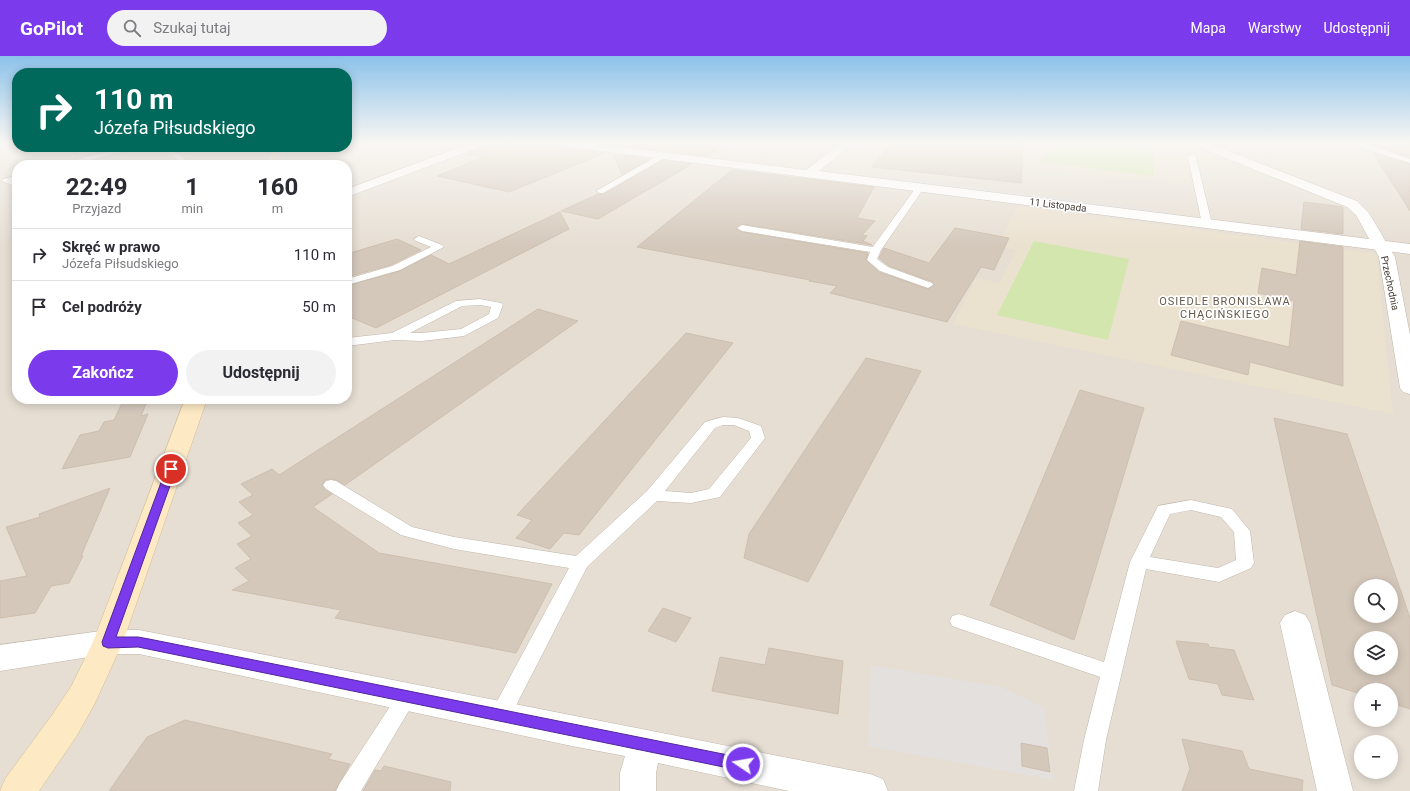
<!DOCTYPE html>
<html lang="pl">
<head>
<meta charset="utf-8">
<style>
  :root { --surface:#fff; --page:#f2f2f3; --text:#2b2b33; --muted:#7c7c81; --line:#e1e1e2; --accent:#7c3aed }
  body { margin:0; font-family:Roboto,sans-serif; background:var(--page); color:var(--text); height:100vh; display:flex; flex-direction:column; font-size:15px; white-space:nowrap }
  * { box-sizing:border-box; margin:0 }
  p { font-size:13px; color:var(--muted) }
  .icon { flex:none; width:22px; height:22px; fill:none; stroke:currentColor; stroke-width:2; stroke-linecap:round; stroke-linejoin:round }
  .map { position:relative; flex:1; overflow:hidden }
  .drawer { position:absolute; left:12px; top:104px; width:340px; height:244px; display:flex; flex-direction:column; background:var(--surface); border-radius:16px; box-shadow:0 2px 10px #0003 }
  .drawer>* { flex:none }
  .hud { position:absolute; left:12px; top:12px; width:340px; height:84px; border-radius:16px; box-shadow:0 2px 10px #0003; background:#00695c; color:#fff; overflow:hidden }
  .controls { position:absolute; left:1354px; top:523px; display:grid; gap:8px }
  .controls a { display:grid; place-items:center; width:44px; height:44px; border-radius:50%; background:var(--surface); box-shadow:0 2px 10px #0003; font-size:20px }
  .pin { position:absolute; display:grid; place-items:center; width:34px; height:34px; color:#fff; margin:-17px; border:2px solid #fff; border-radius:50%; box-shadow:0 1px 4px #0007 }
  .me { position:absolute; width:44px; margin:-22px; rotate:282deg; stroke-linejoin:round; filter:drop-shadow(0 0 3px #0008) }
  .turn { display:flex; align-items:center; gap:14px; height:84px; padding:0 16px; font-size:18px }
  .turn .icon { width:52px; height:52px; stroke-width:2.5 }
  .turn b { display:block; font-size:28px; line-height:34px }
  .eta { display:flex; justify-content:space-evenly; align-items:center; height:68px; text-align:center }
  .eta b { font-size:24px; font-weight:700; line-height:28px }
  .action { display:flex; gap:8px; margin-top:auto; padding:8px 16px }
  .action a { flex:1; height:46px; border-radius:24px; background:var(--accent); color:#fff; font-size:16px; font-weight:700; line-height:46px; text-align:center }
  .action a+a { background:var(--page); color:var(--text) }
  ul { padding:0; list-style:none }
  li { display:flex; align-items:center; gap:12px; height:52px; padding:0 16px; border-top:1px solid var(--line) }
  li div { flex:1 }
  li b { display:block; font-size:15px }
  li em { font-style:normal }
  header { display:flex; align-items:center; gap:24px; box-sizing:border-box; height:56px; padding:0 20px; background:var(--accent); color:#fff }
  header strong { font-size:19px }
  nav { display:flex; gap:22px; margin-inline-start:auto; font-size:14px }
  .search { width:280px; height:36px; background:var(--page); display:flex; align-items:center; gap:10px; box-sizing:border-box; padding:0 14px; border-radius:22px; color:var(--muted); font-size:15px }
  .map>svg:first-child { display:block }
</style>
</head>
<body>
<header>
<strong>GoPilot</strong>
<div class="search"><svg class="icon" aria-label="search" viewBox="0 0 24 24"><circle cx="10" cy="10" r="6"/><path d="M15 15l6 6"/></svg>Szukaj tutaj</div>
<nav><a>Mapa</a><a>Warstwy</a><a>Udostępnij</a></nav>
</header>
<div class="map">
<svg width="1410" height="735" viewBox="0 0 1410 735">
  <rect width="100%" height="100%" fill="#f2ede5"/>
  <!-- residential -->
  <path fill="#e6ded3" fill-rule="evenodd" d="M0 87H17V91H347V87H1410V735H0ZM17 109H347V343H17ZM1361 530H1391V560H1361ZM1361 582H1391V612H1361ZM1361 634H1391V664H1361ZM1361 686H1391V716H1361Z"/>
  <!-- education -->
  <g fill="#ebe1cf">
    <polygon points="1043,87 1181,87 1215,102 1216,117 1188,114 1192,129 1030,113"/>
    <polygon points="1018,150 1371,197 1377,200 1393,358 953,268 976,222 1000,227 1016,194 997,190"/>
  </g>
  <!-- green -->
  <g fill="#d2e6ae">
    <polygon points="1049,87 1097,87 1154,93 1153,120 1041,106"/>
    <polygon points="1034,185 1129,203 1108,284 997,259"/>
  </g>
  <!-- parking -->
  <g fill="#e3e0dd">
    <polygon points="906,123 1170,156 1171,160 904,127"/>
    <polygon points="871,609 1001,631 1044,652 1053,724 868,690"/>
  </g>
  <!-- building -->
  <g fill="#d4c8bb" stroke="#cebfae" fill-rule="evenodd">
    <polygon points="488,87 555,87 562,91 605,97 509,136 437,120 484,101 466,98 486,90"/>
    <polygon points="597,87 729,87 706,100"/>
    <polygon points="891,87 996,87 1023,89 1021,127 872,111"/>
    <polygon points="1369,87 1410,87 1410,101"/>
    <polygon points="1373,97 1410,108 1410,155"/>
    <polygon points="613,98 650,103 622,119"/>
    <polygon points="663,104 692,108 598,163 561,155 598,138 604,138"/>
    <polygon points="732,114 874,131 857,162 875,165 862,179 867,180 863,185 872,189 742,168 736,173 742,176 868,197 866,204 879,216 928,233 934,229 933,226 889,210 879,202 884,192 929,207 955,172 1009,182 994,214 981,211 947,266 830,237 837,230 809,225 810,224 637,191"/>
    <polygon points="1304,146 1343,151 1343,178 1301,173"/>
    <polygon points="560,156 569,173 376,272 347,260 347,230 400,215 431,199 449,208"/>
    <polygon points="397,183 421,194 391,209 347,221 347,198"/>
    <polygon points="1300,185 1343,191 1343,330 1250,306 1248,319 1171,299 1181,265 1289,291 1294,245 1258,237 1262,212 1296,219"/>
    <polygon points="538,253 578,265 345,429 336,424 331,423 325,424 322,430 332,438 313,451 379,497 552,528 516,597 335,562 341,554 232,534 249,525 235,512 251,503 237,488 252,480 238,467 253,459 239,446 253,439 241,428 272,413 279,419"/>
    <polygon points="686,277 733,287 579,479 564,477 550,493 516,482 532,464 517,459"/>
    <polygon points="866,302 921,315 808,526 744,502 749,478"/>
    <polygon points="1080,334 1144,352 1074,584 990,549"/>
    <polygon points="124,343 148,343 141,360 148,358 130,401 62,413 80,379 99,375 104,366 114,364"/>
    <path d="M1274 362 1347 378 1410 562V653L1391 647V634H1361V638L1332 629ZM1361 530H1391V560H1361ZM1361 582H1391V612H1361Z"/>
    <polygon points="110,432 81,500 83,500 69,527 51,530 35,557 0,562 0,525 27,520 6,471 40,461 39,458"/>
    <polygon points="663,552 691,562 676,586 648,575"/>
    <polygon points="1176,585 1208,588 1209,591 1234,594 1254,644 1222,639 1218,628 1189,623"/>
    <polygon points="769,592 843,605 838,658 712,635 720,601 765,609"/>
    <polygon points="185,664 332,698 328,703 350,708 335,735 109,735 147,681"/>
    <polygon points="1182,683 1242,695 1249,713 1303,724 1302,735 1182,735 1190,713"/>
    <polygon points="1021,687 1047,692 1050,716 1022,710"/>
    <polygon points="384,710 451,726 450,735 363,735 375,714 381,715"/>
  </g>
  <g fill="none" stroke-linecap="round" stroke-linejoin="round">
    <!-- service casing -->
    <g stroke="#c0b7ab" stroke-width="1">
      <g id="service">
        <polygon points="1359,87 1366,87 1368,88 1410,103 1410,107 1362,92"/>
        <path d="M127 91C153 91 172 87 191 109 176 109 179 102 168 97 161 94 153 93 147 93 116 93 89 109 59 109L85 101Z"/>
        <polygon points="661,98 664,98 668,100 603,137 600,137 596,135"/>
        <polygon points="1189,99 1195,99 1196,101 1212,168 1210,170 1207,171 1202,168 1188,101"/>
        <polygon points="17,120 17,124 14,125 17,126 17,131 2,125 3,123"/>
        <polygon points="917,130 923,130 924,132 881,194 877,203 888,211 932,227 933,229 928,232 880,215 867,204 870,196 742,175 737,172 742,169 873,191"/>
        <polygon points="419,180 442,189 444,191 400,214 347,229 347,223 392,210 431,191 416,185 414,183"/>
        <path d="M480 243 501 247 503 249 498 262 464 280 422 285 395 284 347 290V282L392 277 456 245ZM480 249 491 251 489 258 461 273 422 277H410L462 250Z"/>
        <path d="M723 361 738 362 761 370 765 382 720 441 691 447 657 445 587 511 507 667 500 669 493 667 489 660 569 512 454 493 401 479 326 433 323 429 326 425 331 424 336 425 412 471 454 481 576 500 647 435 705 366ZM723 369H734L749 375 751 382 709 433 691 437 665 435 715 372Z"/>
        <path d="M1191 444 1232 453 1250 475 1254 507 1251 512 1219 526 1146 513 1106 684 1098 735H1074L1084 684 1100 621 952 570 950 565 952 560 959 558 1104 606 1130 506 1158 450ZM1191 454 1221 461 1234 476 1236 504 1218 512 1150 501 1170 458Z"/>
        <polygon points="407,632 414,635 417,641 361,735 336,735 340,727 400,635"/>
      </g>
    </g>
    <!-- pedestrian casing -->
    <g stroke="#c0b7ab" stroke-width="1">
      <polygon id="pedestrian" points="1198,87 1208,87 1357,145 1369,157 1395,201 1410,279 1410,338 1403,336 1400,332 1379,201 1356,159 1347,151 1211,96 1200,91"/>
    </g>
    <!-- minor casing -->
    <g stroke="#c0b7ab" stroke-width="1">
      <g id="minor">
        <polygon points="556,87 587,87 806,114 841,87 853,87 819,115 1410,188 1410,198 562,90"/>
        <polygon points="1295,555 1305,559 1310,567 1353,735 1317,735 1280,567 1285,559"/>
        <polygon points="108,574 139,574 870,718 883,723 888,735 789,735 658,707 656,717 656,735 620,735 620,717 625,700 572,690 139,598 108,598 0,615 0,589"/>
      </g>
    </g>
    <!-- tertiary casing -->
    <g stroke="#c0b7ab" stroke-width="1">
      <polygon id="tertiary" points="471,87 487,87 485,89 347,141 347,133"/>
    </g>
    <!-- secondary casing -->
    <g stroke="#d2bc96" stroke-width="1">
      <g id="secondary">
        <polygon points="271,91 283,91 279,109 267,109"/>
        <polygon points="185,343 207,343 123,586 94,649 76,681 39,735 0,735 5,723 52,659 72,629 93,586"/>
      </g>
    </g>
    <!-- service -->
    <use href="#service" fill="#fff" fill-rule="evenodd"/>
    <!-- pedestrian -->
    <use href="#pedestrian" fill="#fff" fill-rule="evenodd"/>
    <!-- minor -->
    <use href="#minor" fill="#fff" fill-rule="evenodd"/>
    <!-- tertiary -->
    <use href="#tertiary" fill="#fff" fill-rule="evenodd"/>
    <!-- secondary -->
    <use href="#secondary" fill="#fdeac4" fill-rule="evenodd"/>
  </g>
  <!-- sky -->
  <linearGradient id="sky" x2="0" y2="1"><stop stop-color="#8cc2ea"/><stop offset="0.46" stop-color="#f9f7f3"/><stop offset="1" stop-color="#f9f7f3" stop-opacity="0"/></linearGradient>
  <rect width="1410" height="190" fill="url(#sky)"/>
  <!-- route -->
  <polygon fill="#7c3aed" stroke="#51269a" points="171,410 176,413 116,581 138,581 149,583 743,702 748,704 750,708 748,713 743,715 138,591 108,592 103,590 102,586 166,413"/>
  <g text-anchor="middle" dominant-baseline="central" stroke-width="3.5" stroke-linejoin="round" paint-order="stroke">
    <!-- far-street labels -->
    <g font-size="10" fill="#453d35" stroke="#fff">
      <text transform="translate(1058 149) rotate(7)">11 Listopada</text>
      <text transform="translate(1390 227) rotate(78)">Przechodnia</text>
    </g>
    <!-- far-neighbourhood labels -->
    <g font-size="11" letter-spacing="1" fill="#675a4c" stroke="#fff">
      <text x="1225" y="245">OSIEDLE BRONISŁAWA<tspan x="1225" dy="13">CHĄCIŃSKIEGO</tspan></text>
    </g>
  </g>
</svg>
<div class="controls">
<a><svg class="icon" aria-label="search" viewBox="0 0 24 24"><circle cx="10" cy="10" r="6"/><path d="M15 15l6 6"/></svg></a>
<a><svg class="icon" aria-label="layers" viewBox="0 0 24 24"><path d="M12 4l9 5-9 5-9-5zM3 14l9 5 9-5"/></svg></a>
<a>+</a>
<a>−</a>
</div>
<div class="pin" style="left:171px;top:413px;background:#d93025"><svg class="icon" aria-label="arrive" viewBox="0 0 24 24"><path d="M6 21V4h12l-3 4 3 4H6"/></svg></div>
<svg class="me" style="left:743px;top:708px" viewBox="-20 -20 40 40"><circle r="17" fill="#7c3aed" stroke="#fff" stroke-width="3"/><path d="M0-11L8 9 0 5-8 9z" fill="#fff"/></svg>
<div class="hud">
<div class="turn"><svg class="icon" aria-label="right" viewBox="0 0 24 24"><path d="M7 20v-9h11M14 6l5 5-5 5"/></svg><div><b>110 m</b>Józefa Piłsudskiego</div></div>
</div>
<section class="drawer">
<div class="eta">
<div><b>22:49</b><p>Przyjazd</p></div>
<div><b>1</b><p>min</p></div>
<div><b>160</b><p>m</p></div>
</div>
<ul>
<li><svg class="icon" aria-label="right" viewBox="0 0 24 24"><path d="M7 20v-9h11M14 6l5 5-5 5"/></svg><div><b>Skręć w prawo</b><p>Józefa Piłsudskiego</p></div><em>110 m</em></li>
<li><svg class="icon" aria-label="arrive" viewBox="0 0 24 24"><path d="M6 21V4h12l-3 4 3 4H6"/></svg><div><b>Cel podróży</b></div><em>50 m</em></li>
</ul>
<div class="action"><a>Zakończ</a><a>Udostępnij</a></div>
</section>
</div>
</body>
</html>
